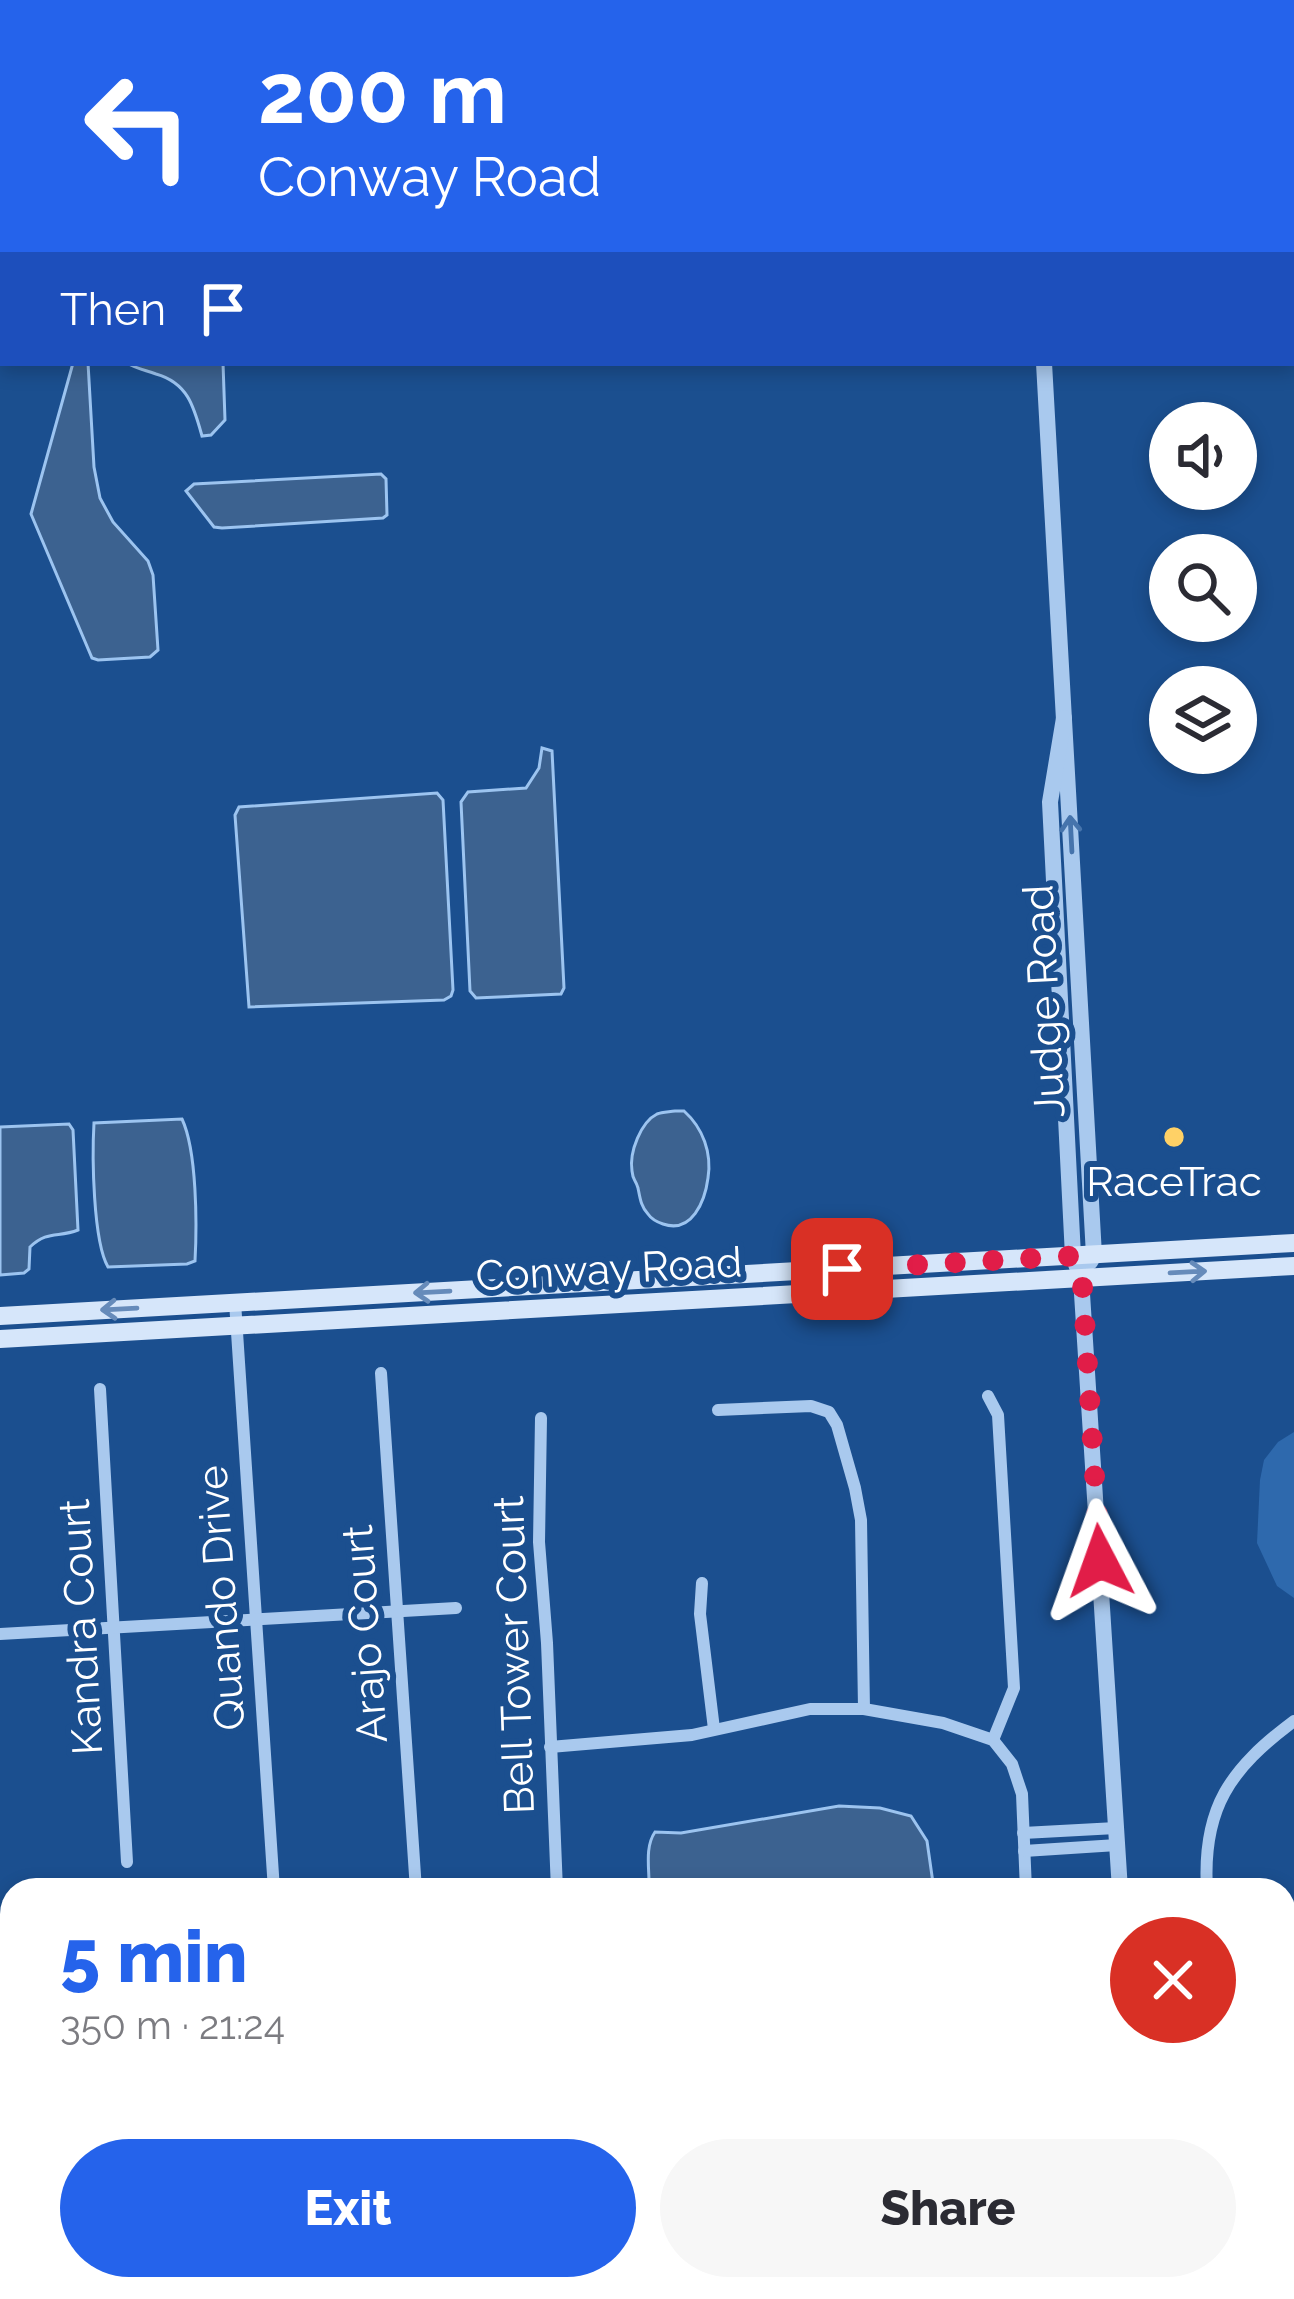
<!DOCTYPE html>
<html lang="en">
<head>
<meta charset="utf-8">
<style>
  :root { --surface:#fff; --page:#f7f7f7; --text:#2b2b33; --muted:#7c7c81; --accent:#2563eb }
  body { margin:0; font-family:Raleway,sans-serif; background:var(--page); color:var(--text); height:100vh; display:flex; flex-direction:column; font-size:45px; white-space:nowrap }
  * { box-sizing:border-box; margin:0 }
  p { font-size:39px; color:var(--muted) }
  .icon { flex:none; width:66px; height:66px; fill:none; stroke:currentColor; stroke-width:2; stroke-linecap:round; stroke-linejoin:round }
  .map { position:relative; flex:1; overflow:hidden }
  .side { position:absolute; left:0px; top:1878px; width:1296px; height:423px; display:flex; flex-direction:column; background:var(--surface); border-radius:36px 36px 0 0; box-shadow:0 6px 18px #0003 }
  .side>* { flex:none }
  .guide { position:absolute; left:0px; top:0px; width:1296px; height:366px; box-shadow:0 6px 18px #0003; background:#2563eb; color:#fff; overflow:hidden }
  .buttons { position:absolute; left:1149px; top:402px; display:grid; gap:24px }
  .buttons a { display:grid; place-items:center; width:108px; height:108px; border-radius:50%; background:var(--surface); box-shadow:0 6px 18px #0003; font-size:60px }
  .pin { position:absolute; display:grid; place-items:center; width:102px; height:102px; color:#fff; margin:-51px; border-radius:24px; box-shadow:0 6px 18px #0006 }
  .me { position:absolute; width:132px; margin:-66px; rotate:356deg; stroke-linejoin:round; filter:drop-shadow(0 0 9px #0008) }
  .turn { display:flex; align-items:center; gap:42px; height:252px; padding:0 60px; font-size:54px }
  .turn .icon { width:156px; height:156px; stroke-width:2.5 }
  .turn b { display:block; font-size:84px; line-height:102px }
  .then { display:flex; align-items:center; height:114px; padding:0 60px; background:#0003; gap:24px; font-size:45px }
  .round { display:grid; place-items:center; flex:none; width:126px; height:126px; border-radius:63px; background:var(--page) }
  .head { display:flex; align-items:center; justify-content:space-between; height:204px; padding:0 60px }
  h1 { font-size:72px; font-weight:800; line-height:90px; color:var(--accent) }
  .primary-button { display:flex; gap:24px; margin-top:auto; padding:24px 60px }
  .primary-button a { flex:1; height:138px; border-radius:72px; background:var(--accent); color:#fff; font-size:48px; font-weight:800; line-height:138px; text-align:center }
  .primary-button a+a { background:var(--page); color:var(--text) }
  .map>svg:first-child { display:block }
</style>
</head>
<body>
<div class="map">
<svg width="1294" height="2299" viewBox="0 0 1294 2299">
  <rect width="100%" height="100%" fill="#1b4f8f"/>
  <!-- green -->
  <polygon fill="#2e69ad" points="1294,1432 1294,1598 1277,1586 1257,1543 1260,1480 1264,1460 1278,1442"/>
  <!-- water -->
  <g fill="#3c6290" stroke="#9cc4f0" stroke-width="3">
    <polygon points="73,363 88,363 94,467 100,498 113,522 148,561 153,575 158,650 150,657 98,660 92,658 31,514"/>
    <path d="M127 363H223L225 420 211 435 202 436C194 407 188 383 156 374 145 370 137 369 127 363Z"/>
    <polygon points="381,474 386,479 387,515 383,518 222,528 214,527 186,491 194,484"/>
    <polygon points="542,748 552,751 564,988 561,994 476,998 470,991 461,802 468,792 526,788 539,768"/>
    <polygon points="437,793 443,800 453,990 451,996 444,1000 249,1007 235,815 239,807"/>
    <path d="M675 1111H684C703 1128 712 1153 708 1178 705 1201 692 1234 663 1224 657 1222 652 1220 648 1214 641 1207 640 1198 638 1188 635 1178 633 1181 632 1171 629 1152 641 1122 657 1114 662 1112 669 1112 675 1111Z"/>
    <path d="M182 1119C197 1151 197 1225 195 1261L187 1264 108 1267C93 1241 92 1156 94 1123Z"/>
    <path d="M69 1124 73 1130 78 1230C58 1238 48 1230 30 1247L29 1269 24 1273 0 1275V1127Z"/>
    <path d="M839 1806 880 1808 911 1816 927 1841 934 1890H649C650 1871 644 1848 655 1832L681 1833Z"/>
    <polygon points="0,2177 12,2181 12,2289 151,2289 158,2299 0,2299"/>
  </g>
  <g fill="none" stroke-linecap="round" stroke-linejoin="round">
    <!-- minor -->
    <g stroke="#a9c9ee" stroke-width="12">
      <polyline points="235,1302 274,1890"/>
      <polyline points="381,1373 416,1890"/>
      <polyline points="100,1389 127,1862"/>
      <polyline points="988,1396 998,1415 1014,1688 993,1740"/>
      <polyline points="718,1410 811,1406 829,1412 837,1425 855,1488 861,1520 864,1709"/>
      <polyline points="541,1418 539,1542 547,1643 557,1890"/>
      <polyline points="702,1583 700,1614 714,1729"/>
      <polyline points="0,1634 456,1608"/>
      <polyline points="550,1747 692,1735 810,1709 864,1709 943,1723 993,1740 1012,1764 1022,1794 1026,1890"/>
      <polyline points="1023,1833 1116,1828"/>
      <polyline points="1024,1851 1117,1845"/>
      <path d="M1207 1890C1202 1808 1230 1769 1294 1721"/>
      <polyline points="0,2037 12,2036"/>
      <polyline points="1284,2121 1294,2120"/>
      <polyline points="316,2289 320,2299"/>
      <polyline points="493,2289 495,2299"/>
      <polyline points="608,2289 609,2299"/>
      <polyline points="816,2289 817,2299"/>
      <polyline points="1059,2289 1059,2299"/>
      <polyline points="1235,2289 1236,2299"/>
    </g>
    <!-- tertiary -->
    <g stroke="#a9c9ee" stroke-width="16">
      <polyline points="1006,0 1007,3"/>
      <polyline points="1044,363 1094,1255 1090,1262"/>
      <polyline points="1064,718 1050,802 1073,1256 1081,1278 1120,1890"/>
      <polyline points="1142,2289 1142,2299"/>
    </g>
    <!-- secondary -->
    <g stroke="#d6e6fa" stroke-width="18">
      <polyline points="0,1316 1294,1243"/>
      <polyline points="0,1339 1294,1266"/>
    </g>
  </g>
  <!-- one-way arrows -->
  <defs><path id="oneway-shaft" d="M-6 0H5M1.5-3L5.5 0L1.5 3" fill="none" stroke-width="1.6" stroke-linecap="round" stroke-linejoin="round" transform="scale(3)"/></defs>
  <use stroke="#4674ac" href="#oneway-shaft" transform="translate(1071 834) rotate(-93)"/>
  <g stroke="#668bba">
    <use href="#oneway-shaft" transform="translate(1188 1272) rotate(-3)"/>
    <use href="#oneway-shaft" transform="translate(432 1292) rotate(177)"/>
    <use href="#oneway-shaft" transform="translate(119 1309) rotate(177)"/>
  </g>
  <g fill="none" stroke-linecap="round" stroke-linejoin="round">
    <!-- route -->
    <polyline stroke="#e11d48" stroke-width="21" stroke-dasharray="0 37.8" points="842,1269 1073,1256 1082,1278 1100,1561"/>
  </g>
  <!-- markers -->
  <circle fill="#ffd166" stroke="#1b4f8f" stroke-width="4.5" cx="1174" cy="1137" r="12"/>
  <g text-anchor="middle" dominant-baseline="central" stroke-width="12" stroke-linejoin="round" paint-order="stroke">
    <!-- street labels -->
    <g font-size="42" fill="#fff" stroke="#1b4f8f">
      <text transform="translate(1044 1001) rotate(-93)">Judge Road</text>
      <text transform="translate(609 1269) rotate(-3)">Conway Road</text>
      <text transform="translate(221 1598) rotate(-94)">Quando Drive</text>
      <text transform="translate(81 1627) rotate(-93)">Kandra Court</text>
      <text transform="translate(365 1634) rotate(-94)">Arajo Court</text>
      <text transform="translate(514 1655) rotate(-92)">Bell Tower Court</text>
    </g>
    <!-- poi labels -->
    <g font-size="42" fill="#fff" stroke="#1b4f8f">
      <text x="1174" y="1181">RaceTrac</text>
    </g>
  </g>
</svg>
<div class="buttons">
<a><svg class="icon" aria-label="sound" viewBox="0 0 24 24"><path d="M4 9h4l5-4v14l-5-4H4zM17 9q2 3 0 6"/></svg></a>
<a><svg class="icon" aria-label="search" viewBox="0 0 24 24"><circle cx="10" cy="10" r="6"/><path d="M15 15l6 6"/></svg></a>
<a><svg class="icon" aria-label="layers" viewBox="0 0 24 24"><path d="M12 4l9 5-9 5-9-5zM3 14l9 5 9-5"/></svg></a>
</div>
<div class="pin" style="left:842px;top:1269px;background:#d93025"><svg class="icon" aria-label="arrive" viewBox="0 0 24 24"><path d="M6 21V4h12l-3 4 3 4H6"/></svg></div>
<svg class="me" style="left:1100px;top:1561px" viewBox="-20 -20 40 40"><path d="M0-17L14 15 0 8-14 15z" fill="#e11d48" stroke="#fff" stroke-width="4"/></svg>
<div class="guide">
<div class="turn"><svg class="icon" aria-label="left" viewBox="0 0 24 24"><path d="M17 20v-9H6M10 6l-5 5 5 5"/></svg><div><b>200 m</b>Conway Road</div></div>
<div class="then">Then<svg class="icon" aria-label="arrive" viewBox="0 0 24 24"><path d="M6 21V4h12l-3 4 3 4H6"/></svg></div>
</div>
<section class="side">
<div class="head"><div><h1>5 min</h1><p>350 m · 21:24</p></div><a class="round" style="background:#d93025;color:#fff"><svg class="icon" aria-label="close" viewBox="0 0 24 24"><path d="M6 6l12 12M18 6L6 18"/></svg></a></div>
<div class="primary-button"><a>Exit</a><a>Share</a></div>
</section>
</div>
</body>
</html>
